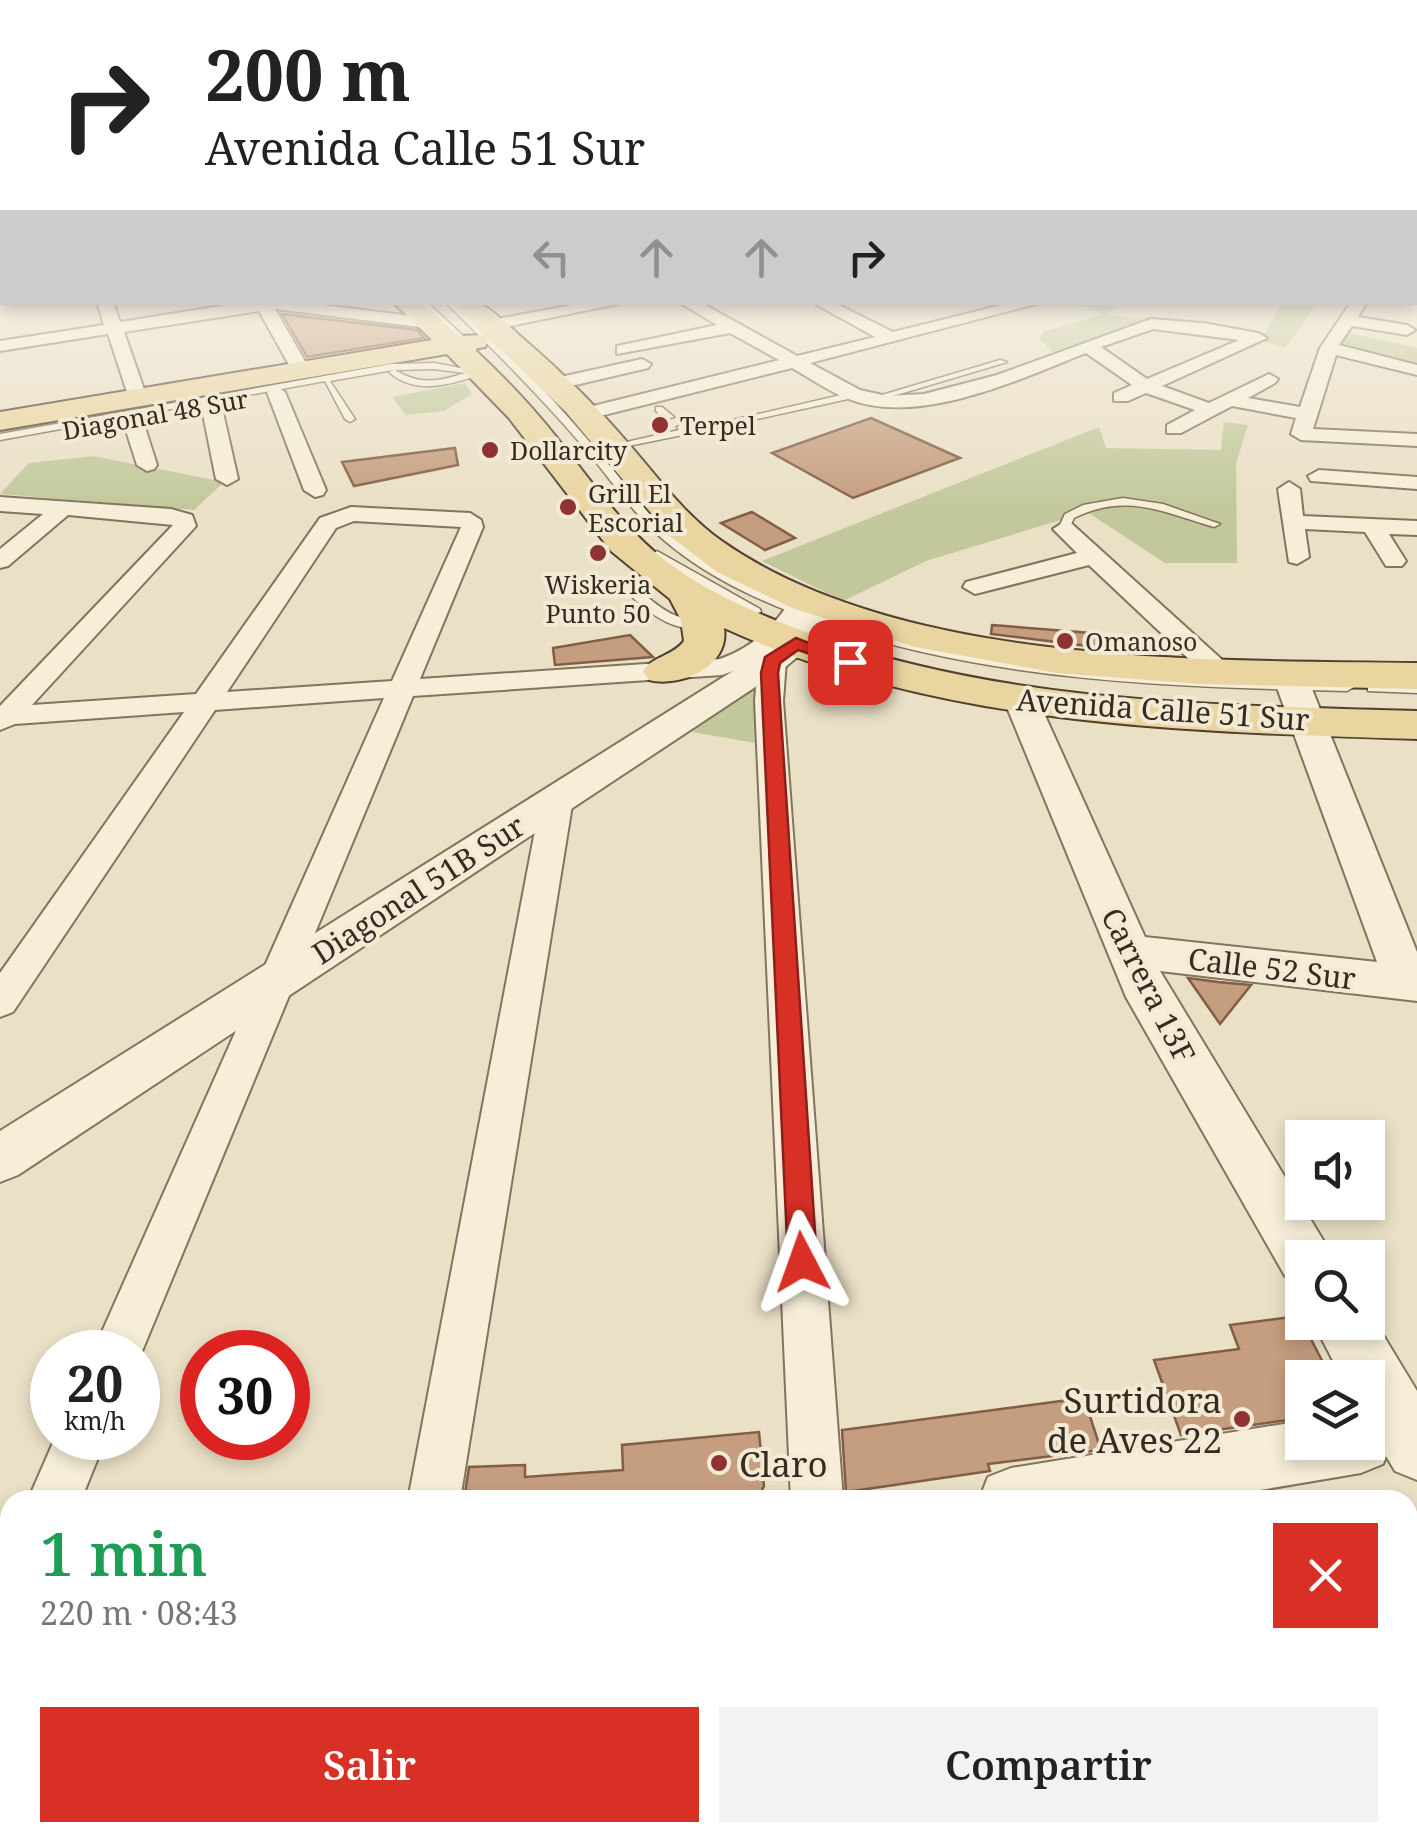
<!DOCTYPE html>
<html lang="es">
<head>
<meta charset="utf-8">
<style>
  :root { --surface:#fff; --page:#f2f2f2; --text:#222; --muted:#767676; --accent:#d93025 }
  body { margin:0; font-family:"Noto Serif",serif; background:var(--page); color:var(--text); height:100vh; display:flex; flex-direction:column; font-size:38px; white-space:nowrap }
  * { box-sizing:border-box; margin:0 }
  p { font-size:32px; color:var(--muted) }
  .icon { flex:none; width:55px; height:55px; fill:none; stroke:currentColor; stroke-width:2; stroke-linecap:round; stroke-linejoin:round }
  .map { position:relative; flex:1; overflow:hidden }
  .details { position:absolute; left:0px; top:1490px; width:1418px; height:352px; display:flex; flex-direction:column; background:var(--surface); border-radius:30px 30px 0 0; box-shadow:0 5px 15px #0003 }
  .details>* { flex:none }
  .top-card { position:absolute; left:0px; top:0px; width:1418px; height:305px; box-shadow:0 5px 15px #0003; background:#fff; color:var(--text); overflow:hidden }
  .buttons { position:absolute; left:1285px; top:1120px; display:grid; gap:20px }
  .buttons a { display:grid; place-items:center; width:100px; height:100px; border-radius:0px; background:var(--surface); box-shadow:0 5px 15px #0003; font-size:50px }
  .speed { position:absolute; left:30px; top:1330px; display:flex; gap:20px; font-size:50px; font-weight:700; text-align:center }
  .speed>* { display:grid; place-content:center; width:130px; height:130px; border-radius:50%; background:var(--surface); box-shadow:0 5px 15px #0003; line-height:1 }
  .speed small { font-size:25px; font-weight:400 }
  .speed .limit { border:15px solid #d22; background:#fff; color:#111 }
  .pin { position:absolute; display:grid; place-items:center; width:85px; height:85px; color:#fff; margin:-42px; border-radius:20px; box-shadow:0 5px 15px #0006 }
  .me { position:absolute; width:110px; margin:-55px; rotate:356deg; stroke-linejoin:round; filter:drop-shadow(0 0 8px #0008) }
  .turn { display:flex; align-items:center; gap:35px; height:210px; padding:0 40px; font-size:45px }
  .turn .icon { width:130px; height:130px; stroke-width:2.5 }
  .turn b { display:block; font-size:70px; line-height:85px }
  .lanes { display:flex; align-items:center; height:95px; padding:0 40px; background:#0003; justify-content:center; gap:50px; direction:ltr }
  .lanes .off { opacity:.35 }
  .round { display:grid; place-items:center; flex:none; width:105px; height:105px; border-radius:0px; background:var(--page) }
  .headline { display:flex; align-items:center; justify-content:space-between; height:170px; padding:0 40px }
  h1 { font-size:60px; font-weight:600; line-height:75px; color:#1e9e55 }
  .primary-button { display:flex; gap:20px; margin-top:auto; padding:20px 40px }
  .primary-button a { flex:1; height:115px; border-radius:0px; background:var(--accent); color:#fff; font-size:40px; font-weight:600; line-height:115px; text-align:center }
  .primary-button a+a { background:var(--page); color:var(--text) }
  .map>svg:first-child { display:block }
</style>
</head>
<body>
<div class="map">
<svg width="1417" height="1841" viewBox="0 0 1417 1841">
  <rect width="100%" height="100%" fill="#eae0c6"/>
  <!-- green -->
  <g fill="#c2c89b">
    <polygon points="1073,303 1119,303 1107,314 1145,320 1053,352 1040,339 1043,332 1104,314"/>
    <polygon points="1282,303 1318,303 1285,348 1260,341"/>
    <polygon points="1344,332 1417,348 1417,367 1334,347"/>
    <polygon points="402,358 406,361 391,366 0,436 0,427"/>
    <polygon points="465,383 472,394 444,411 406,415 392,397"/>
    <polygon points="1224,422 1248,425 1236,464 1237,563 1165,563 1087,512 926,561 843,601 762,561 1099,427 1106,448 1221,450"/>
    <polygon points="93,456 224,482 194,510 0,494 29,463"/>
    <polygon points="755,685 756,743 692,732"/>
  </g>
  <!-- building -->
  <g fill="#c59d7f" stroke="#815e45" stroke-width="2.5">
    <polygon points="282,314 417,330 424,338 307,357"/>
    <polygon points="871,418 960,458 853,498 772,453"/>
    <polygon points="455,448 458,465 354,486 342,462"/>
    <polygon points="752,512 795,538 765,550 721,523"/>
    <polygon points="992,625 1091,633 1104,648 991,634"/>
    <polygon points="630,635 653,657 555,665 553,648"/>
    <polygon points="1188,978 1218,982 1251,985 1220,1024"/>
    <polygon points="1299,1316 1331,1378 1302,1378 1302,1418 1181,1435 1154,1360 1239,1349 1230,1325"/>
    <polygon points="1084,1398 1101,1450 988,1464 990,1471 846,1492 842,1430"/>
    <polygon points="759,1432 764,1486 757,1500 464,1500 469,1467 525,1465 525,1477 623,1470 622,1445"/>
  </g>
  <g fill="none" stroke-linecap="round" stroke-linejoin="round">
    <!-- service casing -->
    <g stroke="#84735d" stroke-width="3">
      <g id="service">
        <polygon points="418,302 427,302 476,348 476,352 470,352"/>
        <path d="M445 302H454C507 349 555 401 601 455 624 482 644 512 671 535 719 575 779 601 838 620 1003 674 1175 679 1347 683L1354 687 1347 691C1173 687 999 682 832 627 773 607 713 582 665 541 632 514 609 476 581 444 538 394 492 348 445 302Z"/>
        <polygon points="1000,360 1007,362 873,402 865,400"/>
        <path d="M434 363 487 373C456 382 418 398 389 372L393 370 330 381 355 419 350 422 345 419 325 381 0 440V434L391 364ZM434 369 465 373C438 382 419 385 395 370Z"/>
        <polygon points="854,392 859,395 857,397 716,428 711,425"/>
        <polygon points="656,407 662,407 674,417 666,419 656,411"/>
        <polygon points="682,424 692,429 692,433 614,449 609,446 679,430 677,427"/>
        <path d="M1123 498 1163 504 1220 524 1214 527C1163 512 1126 492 1074 518L1068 531 1058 529 1065 514 1083 505Z"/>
        <polygon points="657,551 760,609 761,612 750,615 653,558 651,555"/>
        <path d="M660 570 666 574 644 594C668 615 678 619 709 622V628C677 633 655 618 633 598L631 595 637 585Z"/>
        <polygon points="1373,684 1417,685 1417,693 1368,691 1368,685"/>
      </g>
    </g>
    <!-- minor casing -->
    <g stroke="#84735d" stroke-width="4">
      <g id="minor">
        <polygon points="1415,277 1417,278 1417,288 1415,287"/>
        <polygon points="2,285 2,296 0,297 0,286"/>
        <polygon points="97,302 113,302 120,322 246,302 298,302 428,318 436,323 428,328 275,309 310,370 301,375 292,370 259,311 124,332 147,398 138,404 129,398 108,334 0,351 0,341 104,325"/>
        <polygon points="589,302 627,302 491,330 483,325 491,320"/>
        <path d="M679 302H700L797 356 875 337 812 302H833L893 332 1014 302H1044L810 363 860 390 887 396 924 394 997 375 1151 319 1203 323 1258 333 1267 338 1162 386 1209 403 1269 374 1278 379 1275 383 1248 398 1300 407 1320 348 1351 302H1367L1358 317 1407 325 1415 330 1407 335 1352 326 1339 345 1417 365V375L1336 355 1313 429 1417 434V446L1301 440 1291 434 1296 418 1232 406 1181 433H1167V425L1195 410 1146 393 1128 401H1114V393L1132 385 1086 353C1020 379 917 428 846 398 828 391 810 378 792 368L584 420 577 418V410L779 360 730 333 617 354V346L717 325ZM1153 329 1239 340 1147 379 1101 347Z"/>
        <polygon points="642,359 651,364 648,368 554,390 545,384 547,380"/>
        <polygon points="276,386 285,392 326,490 323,495 315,497 304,490 267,392"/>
        <polygon points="211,398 221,404 238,479 227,485 216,479 201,404"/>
        <polygon points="132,412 142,418 157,465 154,469 147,471 137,465 122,418"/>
        <polygon points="1319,470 1417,477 1417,489 1311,481 1308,476"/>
        <polygon points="1289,482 1300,489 1303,516 1417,521 1417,535 1389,534 1406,561 1402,566 1386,566 1365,532 1305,529 1309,557 1297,564 1289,562 1278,489"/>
        <path d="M0 497 171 509 192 515 196 526 32 705 196 694 320 518 351 507 470 513 481 520 483 527 420 679 720 659C756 646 776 624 795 594H813L817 599 800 627 773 653 786 661 783 701 843 1500H791L755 701 758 662 722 675 413 696 138 1361V1352H93L384 698 215 710 13 1012 0 1017V973L184 712 15 724 0 730V706L173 525 68 515 8 566 0 568V549L43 514 0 511ZM354 521 461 527 392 681 227 692 336 528Z"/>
        <polygon points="1064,522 1072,524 1230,667 1234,673 1230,679 1210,679 1089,565 975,594 963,587 966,582 1077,553 1053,529"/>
        <polygon points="557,789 568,792 573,799 460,1500 408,1500 541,799 546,792"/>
        <polygon points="55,1438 106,1438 81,1500 28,1500"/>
        <polygon points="10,1576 10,1651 0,1655 0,1580"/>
        <polygon points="343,1832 406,1832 405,1841 341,1841"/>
        <polygon points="805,1832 868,1832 869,1841 805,1841"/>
        <polygon points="1200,1832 1263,1832 1266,1841 1202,1841"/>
      </g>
    </g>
    <!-- tertiary casing -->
    <g stroke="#84735d" stroke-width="4">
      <g id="tertiary">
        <polygon points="825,598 836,600 840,607 818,640 784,668 18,1175 0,1182 0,1131 760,654 796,626 814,600"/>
        <polygon points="1289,664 1301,667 1306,674 1417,952 1417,1001 1160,971 1323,1240 1331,1258 1302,1258 1302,1284 1285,1276 1126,997 1004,700 1009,693 1021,690 1033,693 1038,700 1145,937 1377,962 1272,674 1277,667"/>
        <polygon points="1368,1310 1417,1391 1417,1480 1395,1471 1386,1456 1383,1464 1361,1473 1201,1500 979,1500 988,1477 1011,1468 1302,1421 1302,1442 1368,1442 1368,1378 1342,1378 1313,1322 1368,1322"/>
        <polygon points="10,1629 10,1699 0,1701 0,1631"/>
      </g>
    </g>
    <!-- primary casing -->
    <g stroke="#524131" stroke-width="4">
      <g id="primary">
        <path d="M393 302H421L459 336 485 335 488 341 485 347 474 349C504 377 532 406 557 438 592 482 623 528 667 562 712 596 765 617 817 636 1009 704 1215 705 1417 711V739C1182 731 941 727 724 628 730 666 681 688 649 680L643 671C653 656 673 656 684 641L681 620 670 599 611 551 509 418 447 354 0 430V412L432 340Z"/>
        <path d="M450 302C459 302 472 300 480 304 496 311 513 331 527 342 565 375 601 411 634 450 662 483 687 517 723 542 903 667 1206 660 1417 663V689L1200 684 1057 673 915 647 792 608 717 572 671 537 566 412Z"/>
      </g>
    </g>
    <!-- service -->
    <use href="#service" fill="#f6eed8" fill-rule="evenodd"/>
    <!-- minor -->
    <use href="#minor" fill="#f6eed8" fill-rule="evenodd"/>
    <!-- tertiary -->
    <use href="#tertiary" fill="#f6eed8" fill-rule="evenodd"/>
    <!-- primary -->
    <use href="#primary" fill="#ead5a1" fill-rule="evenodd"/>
  </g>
  <!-- sky -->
  <linearGradient id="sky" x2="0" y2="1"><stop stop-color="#8eb8d5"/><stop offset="0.49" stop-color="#f6f1e5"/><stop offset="1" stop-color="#f6f1e5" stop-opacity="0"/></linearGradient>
  <rect width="1417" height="508" fill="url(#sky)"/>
  <!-- route -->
  <polygon fill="#d93025" stroke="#8d1f18" stroke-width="2.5" points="796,638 858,662 850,667 798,650 780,663 778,673 817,1262 813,1272 802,1276 792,1272 788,1262 761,673 765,657"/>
  <!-- markers -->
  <g fill="#8e3332" stroke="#f3ead5" stroke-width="4">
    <circle cx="660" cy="425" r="10"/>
    <circle cx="490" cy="450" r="10"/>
    <circle cx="568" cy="507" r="10"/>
    <circle cx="598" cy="553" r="10"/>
    <circle cx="1065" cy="641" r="10"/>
    <circle cx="1242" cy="1419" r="10"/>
    <circle cx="719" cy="1463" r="10"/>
  </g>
  <g text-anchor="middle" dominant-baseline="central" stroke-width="8" stroke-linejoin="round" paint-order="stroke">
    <!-- far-street labels -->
    <g font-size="25" fill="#362b20" stroke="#f3ead5">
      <text transform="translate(155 414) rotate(-10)">Diagonal 48 Sur</text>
    </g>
    <!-- far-poi labels -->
    <g font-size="25" fill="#362b20" stroke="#f3ead5" text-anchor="start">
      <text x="680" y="425">Terpel</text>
      <text x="510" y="450">Dollarcity</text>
      <text x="588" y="493">Grill El<tspan x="588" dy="29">Escorial</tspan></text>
      <text x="598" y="584" text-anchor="middle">Wiskeria<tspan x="598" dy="29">Punto 50</tspan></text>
      <text x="1085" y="641">Omanoso</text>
    </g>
    <!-- street labels -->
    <g font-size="30" fill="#362b20" stroke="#f3ead5">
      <text transform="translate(1163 709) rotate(4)">Avenida Calle 51 Sur</text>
      <text transform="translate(418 889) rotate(-33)">Diagonal 51B Sur</text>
      <text transform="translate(1272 968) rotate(7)">Calle 52 Sur</text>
      <text transform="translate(1149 985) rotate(63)">Carrera 13F</text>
    </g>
    <!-- near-poi labels -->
    <g font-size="35" fill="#362b20" stroke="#f3ead5" text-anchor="end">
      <text x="1222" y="1399">Surtidora<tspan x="1222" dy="40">de Aves 22</tspan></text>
      <text x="739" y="1463" text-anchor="start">Claro</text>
    </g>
  </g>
</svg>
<div class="buttons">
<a><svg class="icon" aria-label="sound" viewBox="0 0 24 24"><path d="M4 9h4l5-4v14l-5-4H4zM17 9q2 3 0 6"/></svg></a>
<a><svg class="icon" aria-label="search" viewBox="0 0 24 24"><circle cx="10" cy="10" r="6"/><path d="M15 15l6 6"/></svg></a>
<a><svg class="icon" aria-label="layers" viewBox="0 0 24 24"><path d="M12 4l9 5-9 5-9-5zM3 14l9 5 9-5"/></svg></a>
</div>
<div class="speed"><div>20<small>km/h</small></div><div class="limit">30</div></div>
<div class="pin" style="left:850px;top:662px;background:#d93025"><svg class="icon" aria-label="arrive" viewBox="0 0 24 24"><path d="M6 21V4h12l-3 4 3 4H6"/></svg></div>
<svg class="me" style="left:802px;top:1262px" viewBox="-20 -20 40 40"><path d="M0-17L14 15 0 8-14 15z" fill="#d93025" stroke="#fff" stroke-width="4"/></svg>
<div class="top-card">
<div class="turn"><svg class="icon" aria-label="right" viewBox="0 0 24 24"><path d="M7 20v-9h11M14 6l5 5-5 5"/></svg><div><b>200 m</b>Avenida Calle 51 Sur</div></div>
<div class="lanes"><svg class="icon off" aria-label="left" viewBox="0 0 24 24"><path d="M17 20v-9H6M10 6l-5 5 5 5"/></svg><svg class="icon off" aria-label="ahead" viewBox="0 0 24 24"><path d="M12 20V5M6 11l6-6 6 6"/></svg><svg class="icon off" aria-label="ahead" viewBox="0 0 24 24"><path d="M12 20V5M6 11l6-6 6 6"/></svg><svg class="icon" aria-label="right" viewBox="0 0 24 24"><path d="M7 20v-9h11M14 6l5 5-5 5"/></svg></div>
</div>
<section class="details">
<div class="headline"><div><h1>1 min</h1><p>220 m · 08:43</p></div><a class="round" style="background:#d93025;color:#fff"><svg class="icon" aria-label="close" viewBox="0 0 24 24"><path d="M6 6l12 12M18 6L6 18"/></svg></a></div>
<div class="primary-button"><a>Salir</a><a>Compartir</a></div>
</section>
</div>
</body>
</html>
